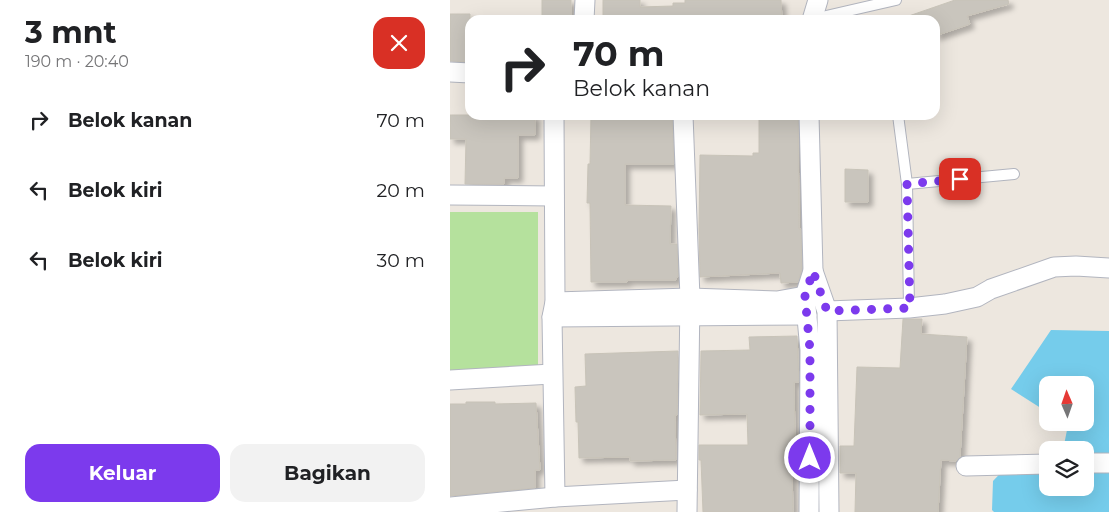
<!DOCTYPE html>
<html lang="id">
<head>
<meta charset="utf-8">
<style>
  :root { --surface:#fff; --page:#f2f2f2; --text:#202124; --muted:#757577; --accent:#7c3aed }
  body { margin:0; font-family:Montserrat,sans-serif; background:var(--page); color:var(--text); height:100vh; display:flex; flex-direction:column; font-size:19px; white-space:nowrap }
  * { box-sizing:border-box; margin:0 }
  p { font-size:16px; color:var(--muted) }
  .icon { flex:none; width:28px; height:28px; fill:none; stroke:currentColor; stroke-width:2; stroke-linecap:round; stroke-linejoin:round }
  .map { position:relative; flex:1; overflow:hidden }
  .sheet { display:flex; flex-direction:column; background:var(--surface); width:450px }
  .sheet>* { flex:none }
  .hud { position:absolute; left:15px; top:15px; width:475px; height:105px; border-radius:15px; box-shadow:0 5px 20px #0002; background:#fff; color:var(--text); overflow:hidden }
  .needle { width:32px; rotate:358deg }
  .controls { position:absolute; left:589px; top:376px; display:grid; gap:10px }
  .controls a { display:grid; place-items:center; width:55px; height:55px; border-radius:10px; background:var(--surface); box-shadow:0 5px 20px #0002; font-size:25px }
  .pin { position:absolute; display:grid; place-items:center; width:42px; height:42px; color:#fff; margin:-21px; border-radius:10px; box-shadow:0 2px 8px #0006 }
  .me { position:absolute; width:55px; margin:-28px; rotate:0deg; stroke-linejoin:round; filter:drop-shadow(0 0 4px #0008) }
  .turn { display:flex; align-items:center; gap:18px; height:105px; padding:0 25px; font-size:22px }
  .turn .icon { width:65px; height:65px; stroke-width:2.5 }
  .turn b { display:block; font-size:35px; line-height:42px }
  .round { display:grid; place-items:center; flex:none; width:52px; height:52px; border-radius:15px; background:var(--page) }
  .headline { display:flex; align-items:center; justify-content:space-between; height:85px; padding:0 25px }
  h1 { font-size:30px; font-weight:700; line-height:38px }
  .cta { display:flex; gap:10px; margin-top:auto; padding:10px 25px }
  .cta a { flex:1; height:58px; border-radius:15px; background:var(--accent); color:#fff; font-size:20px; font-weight:700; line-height:58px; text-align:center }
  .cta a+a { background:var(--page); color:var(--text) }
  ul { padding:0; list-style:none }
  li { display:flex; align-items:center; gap:15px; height:70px; padding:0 25px }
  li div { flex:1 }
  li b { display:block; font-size:19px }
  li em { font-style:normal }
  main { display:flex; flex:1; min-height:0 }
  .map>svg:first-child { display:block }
</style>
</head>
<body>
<main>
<section class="sheet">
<div class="headline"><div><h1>3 mnt</h1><p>190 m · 20:40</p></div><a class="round" style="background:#d93025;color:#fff"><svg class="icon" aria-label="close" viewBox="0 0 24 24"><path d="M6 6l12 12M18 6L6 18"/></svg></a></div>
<ul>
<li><svg class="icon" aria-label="right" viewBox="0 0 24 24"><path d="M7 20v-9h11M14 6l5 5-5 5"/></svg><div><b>Belok kanan</b></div><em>70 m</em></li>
<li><svg class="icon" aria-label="left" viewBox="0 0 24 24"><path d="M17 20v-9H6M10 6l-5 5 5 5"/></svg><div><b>Belok kiri</b></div><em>20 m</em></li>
<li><svg class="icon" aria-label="left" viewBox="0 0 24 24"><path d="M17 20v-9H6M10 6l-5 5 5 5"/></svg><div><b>Belok kiri</b></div><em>30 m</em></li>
</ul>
<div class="cta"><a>Keluar</a><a>Bagikan</a></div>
</section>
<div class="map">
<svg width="659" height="512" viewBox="0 0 659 512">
  <defs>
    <filter id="shadow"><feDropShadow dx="4.5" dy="4.5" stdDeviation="2.5" flood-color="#0004"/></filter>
  </defs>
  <rect width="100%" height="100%" fill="#ede7df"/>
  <!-- green -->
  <polygon fill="#b5e19d" points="0,212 88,212 88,368 0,371"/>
  <!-- water -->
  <polygon fill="#75cceb" points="601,330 659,331 659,512 544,512 542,510 543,481 565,458 597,461 598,488 635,488 635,450 613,450 618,425 615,423 635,422 635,385 598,385 597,412 561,389"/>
  <!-- building -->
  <g fill="#c9c5bd" stroke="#c8c3b8" filter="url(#shadow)">
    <rect x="92" y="0" width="29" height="20"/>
    <polygon points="153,0 190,0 190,7 223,6 223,3 235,3 235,0 331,0 332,20 153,20"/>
    <polygon points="505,0 558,0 559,4 517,16 520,24 485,36 485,20 454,20 453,18"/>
    <polygon points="0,14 20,14 20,62 0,61"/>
    <polygon points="0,115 85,115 85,135 68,135 68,178 54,178 54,184 15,184 16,139 0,139"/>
    <polygon points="141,115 222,115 224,164 175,164 175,205 221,206 220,244 227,244 228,277 226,278 226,280 177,280 177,282 141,282 140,203 137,203 138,164 140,164"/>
    <polygon points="309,115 348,115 349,229 351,229 352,269 348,282 331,283 330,273 250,277 249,229 250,155 303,156 303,153 309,153"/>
    <polygon points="395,169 418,170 418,202 395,202"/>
    <polygon points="453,319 472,319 471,334 517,337 510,457 506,461 491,460 488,512 405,512 406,473 390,473 390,446 404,446 407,367 450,368"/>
    <polygon points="347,336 349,382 344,382 345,439 348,439 348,469 342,470 343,512 253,512 251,460 249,460 249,445 298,445 297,414 250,415 251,351 300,350 299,337"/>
    <polygon points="228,351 227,415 225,415 226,460 180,461 180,457 129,458 128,422 126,422 125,387 136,386 135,354"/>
    <polygon points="16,402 45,402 45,404 86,403 90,470 85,470 85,488 0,496 0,404 16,404"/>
  </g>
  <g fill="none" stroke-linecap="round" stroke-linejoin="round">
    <!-- lane casing -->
    <g stroke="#b2b5bf" stroke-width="12">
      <g id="lane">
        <polyline points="363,19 446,0"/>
        <polyline points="448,115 457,184 459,308"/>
        <polyline points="457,184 564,174"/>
      </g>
    </g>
    <!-- street casing -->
    <g stroke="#b2b5bf" stroke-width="21">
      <g id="street">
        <polyline points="134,20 135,0"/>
        <polyline points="362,20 368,0"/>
        <polyline points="0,72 20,73"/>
        <polyline points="104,115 105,302 102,317 105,497"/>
        <polyline points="233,115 240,298 237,512"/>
        <polyline points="359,115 363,271 355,296 360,350 359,512"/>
        <polyline points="0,195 104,196"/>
        <polyline points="363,271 377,311 379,512"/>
        <polyline points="105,302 240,298 327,301 355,296"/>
        <polyline points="377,311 459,308 495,304 527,297 541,289 604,267 626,266 659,268"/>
        <polyline points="102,317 357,315"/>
        <polyline points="0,380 102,374"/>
        <polyline points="635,463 659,463"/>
        <polyline points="516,466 598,464"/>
        <polyline points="0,507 105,497 237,490"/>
      </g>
    </g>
    <!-- lane -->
    <use href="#lane" stroke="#fff" stroke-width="10"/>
    <!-- street -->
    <use href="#street" stroke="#fff" stroke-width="19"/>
  </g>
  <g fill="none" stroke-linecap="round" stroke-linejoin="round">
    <!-- route -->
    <polyline stroke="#7c3aed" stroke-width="9" stroke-dasharray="0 16.2" points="360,458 360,350 355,296 363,271 377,311 460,308 457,184 510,179"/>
  </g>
</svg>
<div class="controls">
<a><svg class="needle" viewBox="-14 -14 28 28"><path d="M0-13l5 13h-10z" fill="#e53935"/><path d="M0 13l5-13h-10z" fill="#757577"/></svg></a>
<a><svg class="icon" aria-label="layers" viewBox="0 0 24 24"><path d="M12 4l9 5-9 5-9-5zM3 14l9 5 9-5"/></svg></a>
</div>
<div class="pin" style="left:510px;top:179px;background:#d93025"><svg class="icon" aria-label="arrive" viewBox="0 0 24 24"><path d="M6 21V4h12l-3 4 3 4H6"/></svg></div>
<svg class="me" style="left:360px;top:458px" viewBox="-20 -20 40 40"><circle r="17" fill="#7c3aed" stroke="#fff" stroke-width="3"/><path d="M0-11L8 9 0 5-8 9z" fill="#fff"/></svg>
<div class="hud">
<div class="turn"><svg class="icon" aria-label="right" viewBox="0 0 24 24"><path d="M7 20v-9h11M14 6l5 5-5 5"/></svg><div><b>70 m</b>Belok kanan</div></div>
</div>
</div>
</main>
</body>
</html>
